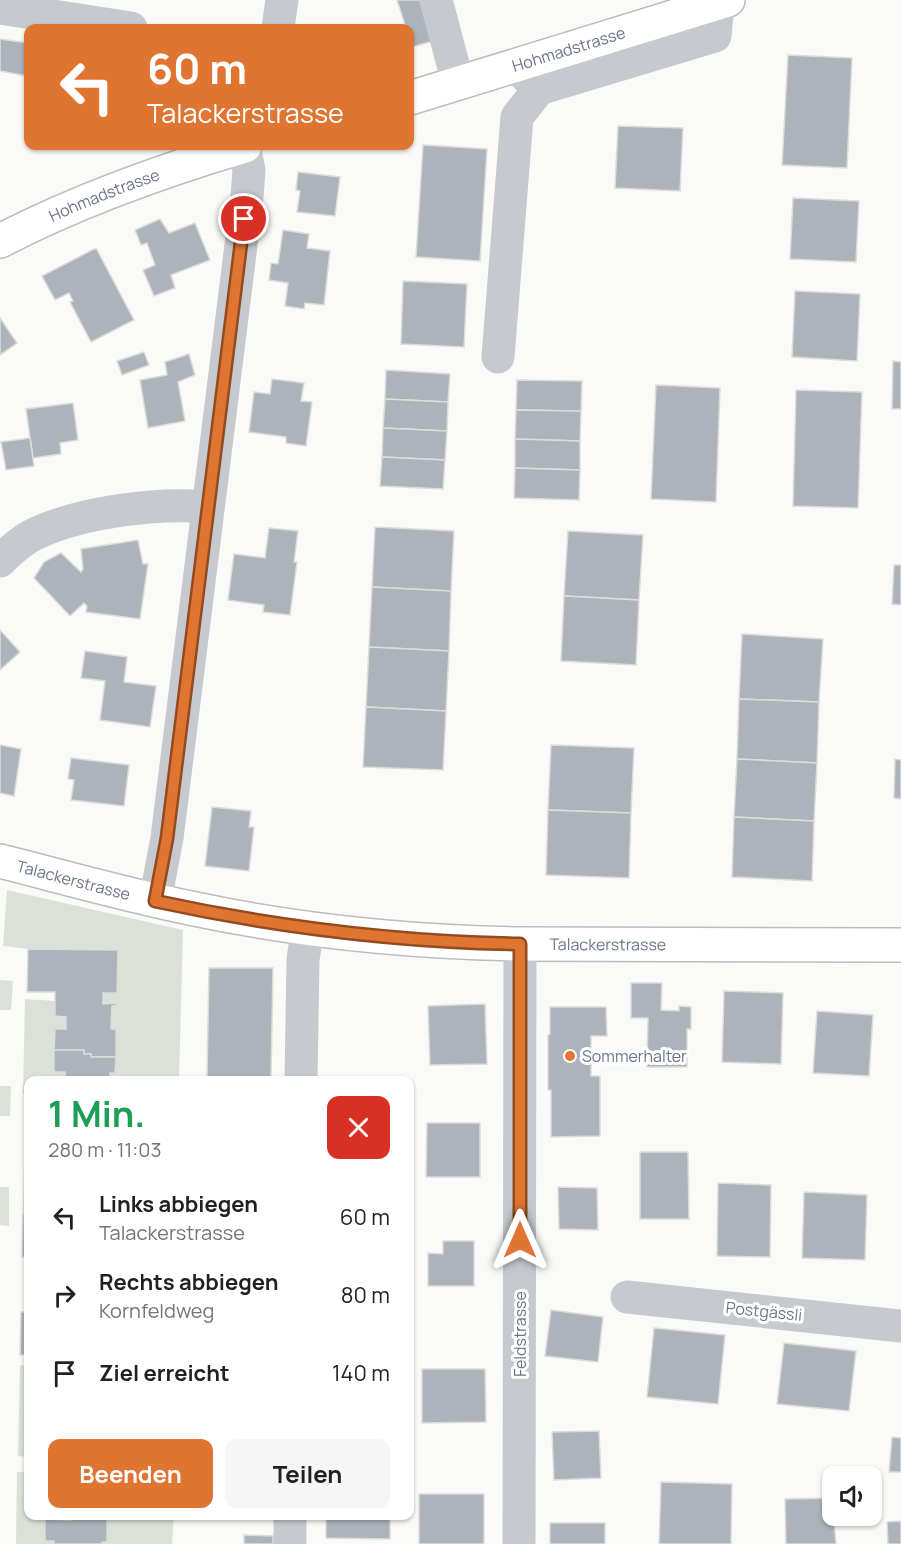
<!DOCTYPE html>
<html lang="de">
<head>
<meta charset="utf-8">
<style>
  :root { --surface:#fff; --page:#f6f6f6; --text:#202124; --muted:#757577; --accent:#e07431 }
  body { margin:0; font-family:Manrope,sans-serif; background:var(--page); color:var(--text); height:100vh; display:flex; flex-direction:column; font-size:22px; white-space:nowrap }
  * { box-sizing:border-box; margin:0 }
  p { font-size:20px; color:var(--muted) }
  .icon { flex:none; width:33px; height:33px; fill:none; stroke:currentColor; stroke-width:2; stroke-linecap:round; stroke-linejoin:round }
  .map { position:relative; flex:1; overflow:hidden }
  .drawer { position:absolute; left:24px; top:1076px; width:390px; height:444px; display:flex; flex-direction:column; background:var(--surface); border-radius:12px; box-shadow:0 2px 4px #0004 }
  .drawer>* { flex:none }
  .top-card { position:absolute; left:24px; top:24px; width:390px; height:126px; border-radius:12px; box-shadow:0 2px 4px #0004; background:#e07431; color:#fff; overflow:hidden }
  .buttons { position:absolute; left:822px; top:1466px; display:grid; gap:12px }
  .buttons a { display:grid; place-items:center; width:60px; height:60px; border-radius:12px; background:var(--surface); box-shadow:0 2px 4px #0004; font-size:30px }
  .pin { position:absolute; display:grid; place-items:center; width:51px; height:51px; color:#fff; margin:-26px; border:3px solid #fff; border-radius:50%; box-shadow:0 2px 6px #0007 }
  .me { position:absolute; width:66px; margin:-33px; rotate:0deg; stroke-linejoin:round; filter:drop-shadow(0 0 4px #0008) }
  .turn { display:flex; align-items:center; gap:21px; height:126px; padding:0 24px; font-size:27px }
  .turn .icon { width:78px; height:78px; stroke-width:2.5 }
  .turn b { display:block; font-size:42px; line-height:51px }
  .round { display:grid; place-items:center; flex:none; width:63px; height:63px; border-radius:12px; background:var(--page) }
  .headline { display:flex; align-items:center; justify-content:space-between; height:102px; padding:0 24px }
  h1 { font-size:36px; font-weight:700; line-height:45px; color:#1e9e55 }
  .action { display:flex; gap:12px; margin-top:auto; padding:12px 24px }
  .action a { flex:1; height:69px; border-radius:12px; background:var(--accent); color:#fff; font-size:24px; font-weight:700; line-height:69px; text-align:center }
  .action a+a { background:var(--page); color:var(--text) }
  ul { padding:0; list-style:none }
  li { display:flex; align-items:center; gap:18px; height:78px; padding:0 24px }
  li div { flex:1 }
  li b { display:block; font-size:22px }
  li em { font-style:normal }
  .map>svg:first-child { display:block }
</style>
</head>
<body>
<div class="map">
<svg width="901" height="1544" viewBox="0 0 901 1544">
  <rect width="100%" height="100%" fill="#fafaf8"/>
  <!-- green -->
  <g fill="#dbe1d9">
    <polygon points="7,890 183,930 179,1080 110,1080 110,1073 115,1073 116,1071 116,1030 111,1029 112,1006 117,1004 103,1004 103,993 117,993 117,950 28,949 3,946"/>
    <polygon points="0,980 13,981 11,1010 0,1010"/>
    <polygon points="25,999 55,1001 55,1016 66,1017 66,1029 55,1029 54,1071 65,1072 65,1080 28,1080 28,1094 23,1094"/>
    <polygon points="0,1086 11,1086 10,1116 0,1116"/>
    <polygon points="25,1105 28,1106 28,1214 23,1214"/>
    <polygon points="0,1187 9,1187 9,1226 0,1225"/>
    <polygon points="20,1365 28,1366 28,1457 18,1456"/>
    <polygon points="17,1472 28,1472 28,1515 45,1515 45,1541 54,1541 54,1544 16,1544"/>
    <polygon points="107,1515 174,1515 172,1544 102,1544 102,1542 107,1542"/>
  </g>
  <!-- building -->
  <g fill="#adb3ba" stroke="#dcdcda" stroke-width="1.5">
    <polygon points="397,0 420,0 433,41 412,47 410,28 406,28"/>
    <polygon points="0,39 28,43 28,76 0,71"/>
    <polygon points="788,55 852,58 847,168 782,165"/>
    <polygon points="618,126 683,128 680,191 615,188"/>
    <polygon points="423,145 487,149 480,261 416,257"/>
    <polygon points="298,172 340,177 335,216 297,212 300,191 296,190"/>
    <polygon points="793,198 859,201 856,262 790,259"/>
    <polygon points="160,219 169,233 195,223 210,260 171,275 175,288 154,296 143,270 155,265 147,243 141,245 135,230"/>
    <polygon points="283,230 309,234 307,248 330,251 324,305 305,303 304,309 285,306 288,283 269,280 271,263 278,264"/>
    <polygon points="96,248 134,320 91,342 70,302 73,301 69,293 55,300 42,276"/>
    <polygon points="403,281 467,284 464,347 401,344"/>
    <polygon points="795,291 860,294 857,361 792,357"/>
    <polygon points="0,318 17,343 0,355"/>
    <polygon points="144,352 149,365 122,375 117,361"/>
    <polygon points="189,354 195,375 178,382 185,421 148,428 140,380 167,375 165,362"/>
    <polygon points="893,361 901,362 901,409 892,409"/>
    <polygon points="386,370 450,374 448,402 385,399"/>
    <polygon points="272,379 304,383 301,401 312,402 306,446 286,443 286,437 249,432 254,392 270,394"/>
    <polygon points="517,380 582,381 581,411 516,410"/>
    <polygon points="656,385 720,388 716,502 651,499"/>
    <polygon points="796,390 862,392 858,508 793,506"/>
    <polygon points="385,399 448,402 447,431 383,428"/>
    <polygon points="73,403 78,440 60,443 61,454 33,458 26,409"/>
    <polygon points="516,410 581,411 580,441 515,439"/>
    <polygon points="383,428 447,431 445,460 382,457"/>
    <polygon points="30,438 34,466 6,470 1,442"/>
    <polygon points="515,439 580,441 580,470 515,468"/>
    <polygon points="382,457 445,460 443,489 380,486"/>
    <polygon points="515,468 580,470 579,500 514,498"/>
    <polygon points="375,527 454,531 451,591 372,587"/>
    <polygon points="269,528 298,531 294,562 297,562 290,615 263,612 264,605 228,600 234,554 265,558"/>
    <polygon points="568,531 643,535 639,600 564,596"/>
    <polygon points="138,540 143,564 148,564 140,619 86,612 87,606 84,603 70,616 34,578 44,562 61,553 81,572 83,569 81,549"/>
    <polygon points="894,565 901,565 901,605 892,604"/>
    <polygon points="372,587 451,591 449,651 369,647"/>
    <polygon points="564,596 639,600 636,665 561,661"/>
    <polygon points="0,630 20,652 0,670"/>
    <polygon points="742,634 823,639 819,702 739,699"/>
    <polygon points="369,647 449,651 446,711 366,707"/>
    <polygon points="85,651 127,657 124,682 156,686 150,727 100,720 105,681 81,678"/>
    <polygon points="739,699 819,702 817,763 737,759"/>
    <polygon points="366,707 446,711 443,770 363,767"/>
    <polygon points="0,745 21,749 14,796 0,793"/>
    <polygon points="551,745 634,748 631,813 548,810"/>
    <polygon points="71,758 129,765 124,806 71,800 74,780 68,779"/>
    <polygon points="737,759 817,763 814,821 734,817"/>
    <polygon points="895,759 901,760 901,799 894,798"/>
    <polygon points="212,807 251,811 249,827 254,827 249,871 205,866"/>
    <polygon points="548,810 631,813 629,878 546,875"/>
    <polygon points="734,817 814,821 812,881 732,877"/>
    <polygon points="28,949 118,950 117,993 103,993 103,1004 117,1003 117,1005 112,1006 111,1029 116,1029 116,1057 91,1057 91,1054 84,1054 84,1050 54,1050 55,1029 66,1029 66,1017 55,1016 55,992 27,992"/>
    <polygon points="209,968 273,968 271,1078 207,1077"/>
    <polygon points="631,983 662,983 661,1010 679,1011 679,1006 691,1007 691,1029 687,1029 687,1067 647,1067 648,1018 631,1018"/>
    <polygon points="724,991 783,993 781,1064 722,1062"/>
    <polygon points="485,1004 487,1064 430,1065 428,1006"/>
    <polygon points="550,1007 606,1007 607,1036 591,1036 591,1076 600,1076 600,1136 551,1137 551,1090 548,1090 548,1035 550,1034"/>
    <polygon points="817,1011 873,1015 869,1076 813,1073"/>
    <polygon points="54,1050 84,1050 84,1054 91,1054 91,1057 116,1057 115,1073 110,1073 110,1080 65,1080 65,1072 54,1072"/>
    <polygon points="427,1123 480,1123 480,1177 426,1177"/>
    <polygon points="640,1152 688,1152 689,1219 640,1219"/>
    <polygon points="718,1183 771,1185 770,1257 717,1256"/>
    <polygon points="558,1187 597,1188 598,1230 559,1229"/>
    <polygon points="804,1192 867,1195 865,1260 802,1258"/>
    <polygon points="23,1214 28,1214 28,1257 22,1257"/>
    <polygon points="443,1241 474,1241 474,1286 428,1286 428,1253 443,1254"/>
    <polygon points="551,1310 603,1317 598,1362 545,1356"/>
    <polygon points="21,1312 28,1312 28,1355 20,1355"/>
    <polygon points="654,1328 725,1335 718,1404 647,1397"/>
    <polygon points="784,1343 856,1351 849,1411 777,1404"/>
    <polygon points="422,1369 485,1369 486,1422 422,1423"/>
    <polygon points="599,1431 601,1478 554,1480 552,1432"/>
    <polygon points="892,1437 901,1438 901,1472 889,1472"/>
    <polygon points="661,1482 732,1484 731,1544 659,1544"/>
    <rect x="419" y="1494" width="65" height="50"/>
    <polygon points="832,1498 836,1544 786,1544 785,1499"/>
    <polygon points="45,1515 78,1515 78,1517 71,1516 71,1520 45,1519"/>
    <polygon points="78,1515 107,1515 107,1542 102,1542 102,1544 54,1544 54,1541 45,1541 45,1519 71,1520 71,1516 78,1517"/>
    <polygon points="326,1515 390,1515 390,1539 326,1538"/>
    <polygon points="901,1521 901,1544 888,1544 887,1522"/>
    <rect x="550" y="1523" width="55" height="21"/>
    <polygon points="244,1535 273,1536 273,1544 244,1544"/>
  </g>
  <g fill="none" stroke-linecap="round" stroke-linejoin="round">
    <!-- major casing -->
    <g stroke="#b9bcc1" stroke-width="36">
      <g id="major">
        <path id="s1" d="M410 98 728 0"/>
        <path id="s2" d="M0 241C79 200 161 171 245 146"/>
        <path id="s3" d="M0 861C63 877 126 895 190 908 298 931 410 942 520 944L901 945"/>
      </g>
    </g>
    <!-- minor -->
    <g stroke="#c6c9cd" stroke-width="33">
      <polyline points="436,0 458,83"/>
      <polyline points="0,8 131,28"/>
      <polyline points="278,28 282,0"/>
      <polyline points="524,74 539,89 715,36 718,3"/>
      <polyline points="498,357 517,117 539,89"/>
      <path d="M0 561C11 550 23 539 37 533 82 512 159 502 208 507"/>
      <polyline points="155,901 167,838 247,197 249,170 244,146"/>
      <polyline points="301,1080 303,959 308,928"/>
      <polyline points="627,1297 901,1326"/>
      <polyline points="290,1544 290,1515"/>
      <polyline points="519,1544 520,944"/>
    </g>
    <!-- major -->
    <use href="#major" stroke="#fff" stroke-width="33"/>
  </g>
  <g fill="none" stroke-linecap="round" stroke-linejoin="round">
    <!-- route casing -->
    <g stroke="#924b20" stroke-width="15">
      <path id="route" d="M244 219 167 838 155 901C275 927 397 942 520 944V1240"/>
    </g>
    <!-- route -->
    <use href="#route" stroke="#e07431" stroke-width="10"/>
  </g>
  <!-- markers -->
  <circle fill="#e07431" stroke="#fff" stroke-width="2" cx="570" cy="1056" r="6"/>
  <g text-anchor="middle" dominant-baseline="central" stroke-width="6" stroke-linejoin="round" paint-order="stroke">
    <!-- street labels -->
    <g font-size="16" fill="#6a7688" stroke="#fff">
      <text stroke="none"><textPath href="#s1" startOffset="166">Hohmadstrasse</textPath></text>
      <text stroke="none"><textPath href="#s2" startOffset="114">Hohmadstrasse</textPath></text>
      <text stroke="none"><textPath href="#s3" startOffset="76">Talackerstrasse</textPath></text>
      <text stroke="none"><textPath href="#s3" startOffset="616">Talackerstrasse</textPath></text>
      <text transform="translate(764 1311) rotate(6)">Postgässli</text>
      <text transform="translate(520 1334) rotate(-90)">Feldstrasse</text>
    </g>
    <!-- poi labels -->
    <g font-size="16" fill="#6a7688" stroke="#fff" text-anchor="start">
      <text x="582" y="1056">Sommerhalter</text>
    </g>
  </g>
</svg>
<div class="buttons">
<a><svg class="icon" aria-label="sound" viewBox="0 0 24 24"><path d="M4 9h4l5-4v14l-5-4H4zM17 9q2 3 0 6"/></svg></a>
</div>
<div class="pin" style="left:244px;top:219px;background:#d93025"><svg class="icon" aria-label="arrive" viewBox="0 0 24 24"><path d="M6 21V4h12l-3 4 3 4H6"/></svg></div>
<svg class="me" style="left:520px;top:1240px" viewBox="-20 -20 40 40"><path d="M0-17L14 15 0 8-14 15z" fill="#e07431" stroke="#fff" stroke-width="4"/></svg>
<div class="top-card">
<div class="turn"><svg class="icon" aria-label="left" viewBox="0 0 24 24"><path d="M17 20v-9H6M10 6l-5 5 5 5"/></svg><div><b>60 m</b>Talackerstrasse</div></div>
</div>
<section class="drawer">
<div class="headline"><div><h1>1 Min.</h1><p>280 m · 11:03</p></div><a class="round" style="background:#d93025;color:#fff"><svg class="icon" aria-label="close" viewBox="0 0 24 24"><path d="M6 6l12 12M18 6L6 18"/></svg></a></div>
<ul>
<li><svg class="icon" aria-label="left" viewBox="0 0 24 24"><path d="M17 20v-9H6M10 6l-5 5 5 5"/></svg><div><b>Links abbiegen</b><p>Talackerstrasse</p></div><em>60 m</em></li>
<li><svg class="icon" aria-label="right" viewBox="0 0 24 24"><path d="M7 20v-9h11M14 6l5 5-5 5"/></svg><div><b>Rechts abbiegen</b><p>Kornfeldweg</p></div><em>80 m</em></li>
<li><svg class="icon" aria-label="arrive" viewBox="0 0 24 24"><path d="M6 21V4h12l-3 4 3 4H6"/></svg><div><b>Ziel erreicht</b></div><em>140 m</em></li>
</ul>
<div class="action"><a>Beenden</a><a>Teilen</a></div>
</section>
</div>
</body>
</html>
